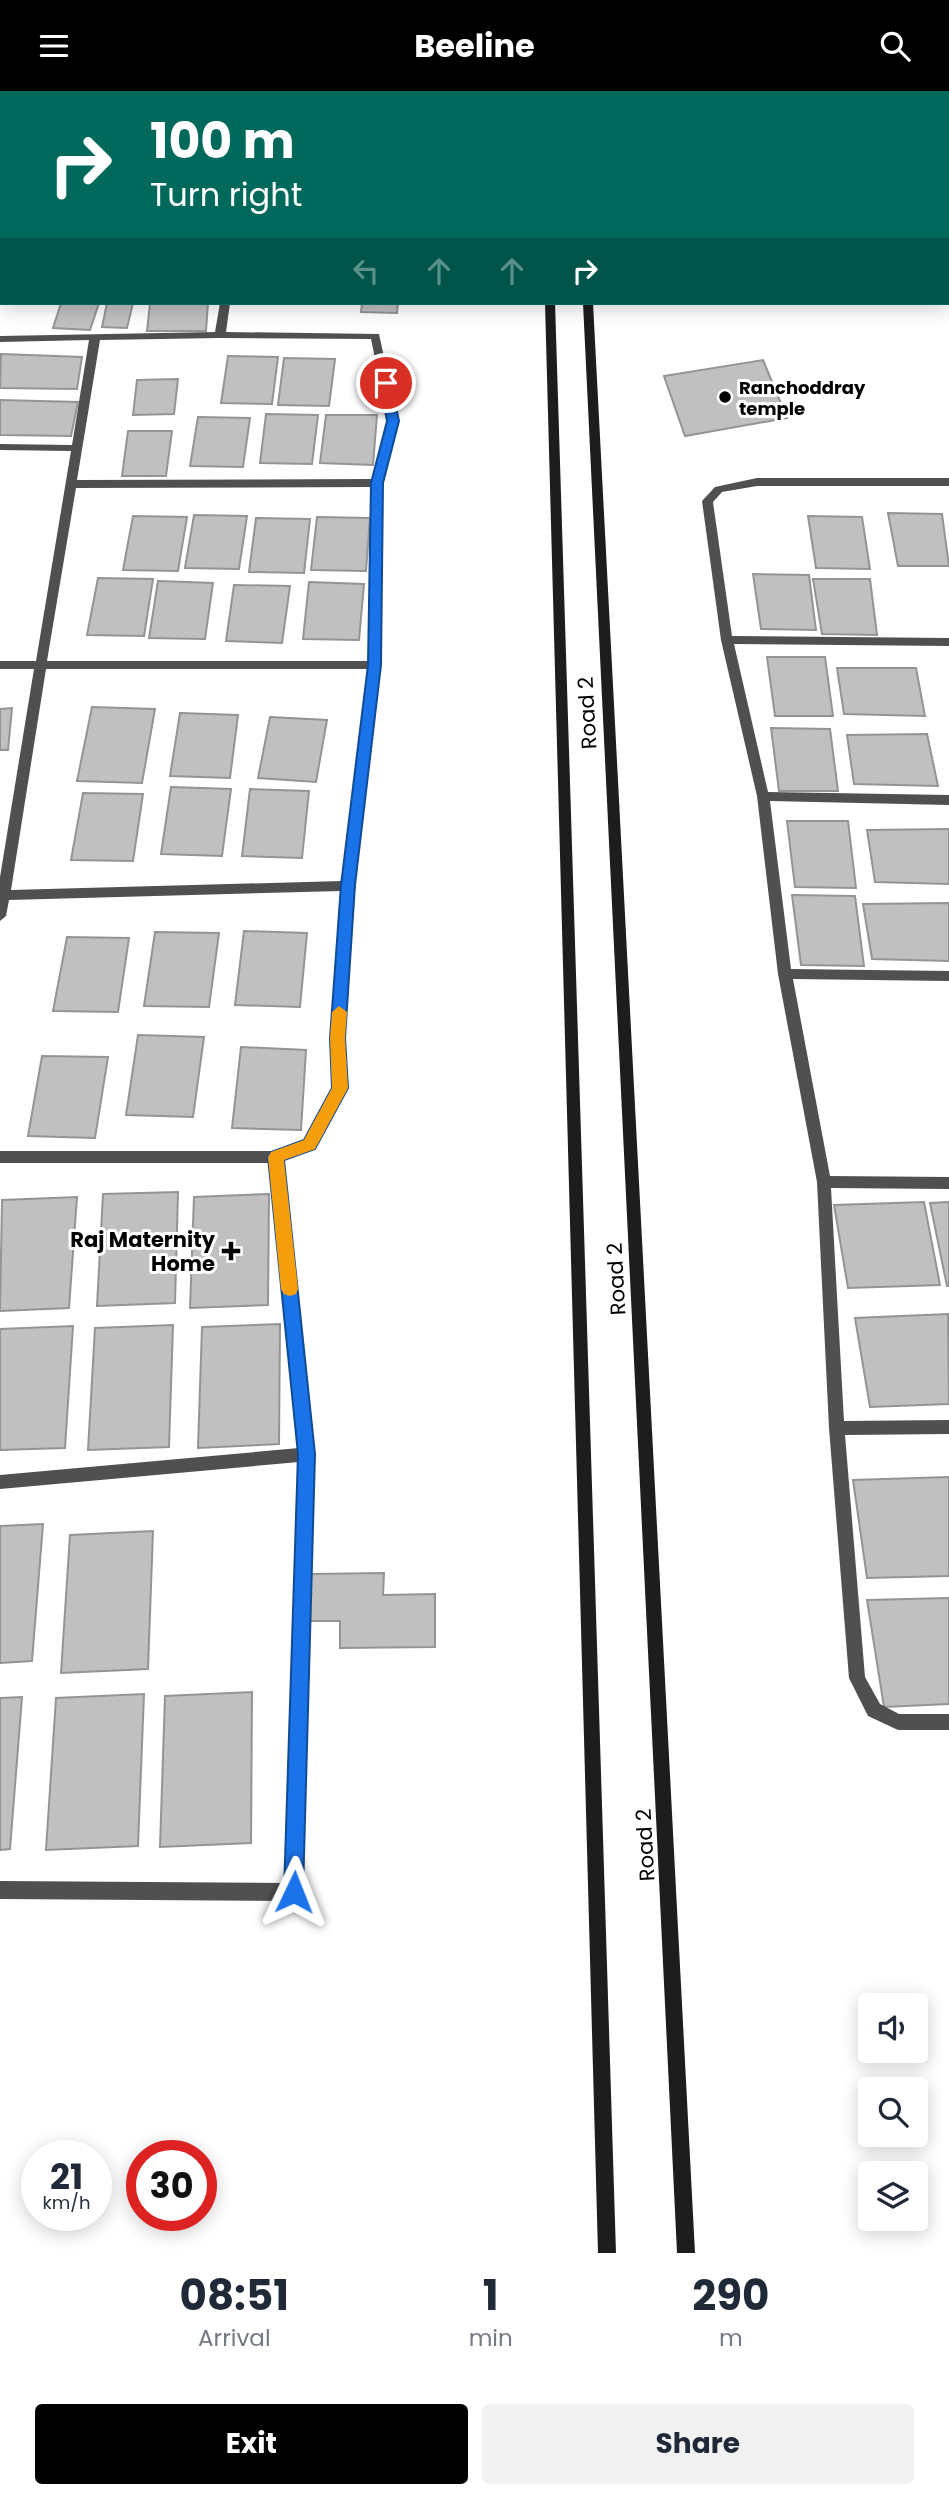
<!DOCTYPE html>
<html lang="en">
<head>
<meta charset="utf-8">
<style>
  :root { --surface:#fff; --page:#f2f2f3; --text:#1f2937; --muted:#747a83; --accent:#000 }
  body { margin:0; font-family:Poppins,sans-serif; background:var(--page); color:var(--text); height:100vh; display:flex; flex-direction:column; font-size:26px; white-space:nowrap }
  * { box-sizing:border-box; margin:0 }
  p { font-size:23px; color:var(--muted) }
  .icon { flex:none; width:38px; height:38px; fill:none; stroke:currentColor; stroke-width:2; stroke-linecap:round; stroke-linejoin:round }
  .map { position:relative; height:2162px; overflow:hidden }
  .panel { display:flex; flex-direction:column; background:var(--surface); flex:1 }
  .panel>* { flex:none }
  .guide { position:absolute; left:0px; top:0px; width:950px; height:214px; box-shadow:0 4px 18px #0003; background:#00695c; color:#fff; overflow:hidden }
  .controls { position:absolute; left:858px; top:1902px; display:grid; gap:14px }
  .controls a { display:grid; place-items:center; width:70px; height:70px; border-radius:7px; background:var(--surface); box-shadow:0 4px 18px #0003; font-size:35px }
  .speed { position:absolute; left:21px; top:2049px; display:flex; gap:14px; font-size:35px; font-weight:700; text-align:center }
  .speed>* { display:grid; place-content:center; width:91px; height:91px; border-radius:50%; background:var(--surface); box-shadow:0 4px 18px #0003; line-height:1 }
  .speed small { font-size:18px; font-weight:400 }
  .speed .limit { border:10px solid #d22; background:#fff; color:#111 }
  .pin { position:absolute; display:grid; place-items:center; width:60px; height:60px; color:#fff; margin:-30px; border:4px solid #fff; border-radius:50%; box-shadow:0 2px 7px #0007 }
  .me { position:absolute; width:77px; margin:-38px; rotate:2deg; stroke-linejoin:round; filter:drop-shadow(0 0 5px #0008) }
  .turn { display:flex; align-items:center; gap:24px; height:147px; padding:0 35px; font-size:32px }
  .turn .icon { width:91px; height:91px; stroke-width:2.5 }
  .turn b { display:block; font-size:49px; line-height:60px }
  .lanes { display:flex; align-items:center; height:66px; padding:0 35px; background:#0003; justify-content:center; gap:35px; direction:ltr }
  .lanes .off { opacity:.35 }
  .eta { display:flex; justify-content:space-evenly; align-items:center; height:119px; text-align:center }
  .eta b { font-size:42px; font-weight:700; line-height:49px }
  .action { display:flex; gap:14px; margin-top:auto; padding:14px 35px }
  .action a { flex:1; height:80px; border-radius:7px; background:var(--accent); color:#fff; font-size:28px; font-weight:700; line-height:80px; text-align:center }
  .action a+a { background:var(--page); color:var(--text) }
  header { display:flex; justify-content:space-between; align-items:center; height:91px; padding:0 35px; background:var(--accent); color:#fff; font-size:32px; font-weight:700 }
  .map>svg:first-child { display:block }
</style>
</head>
<body>
<header><svg class="icon" aria-label="menu" viewBox="0 0 24 24"><path d="M4 6h16M4 12h16M4 18h16"/></svg>Beeline<svg class="icon" aria-label="search" viewBox="0 0 24 24"><circle cx="10" cy="10" r="6"/><path d="M15 15l6 6"/></svg></header>
<div class="map">
<svg width="949" height="2162" viewBox="0 0 949 2162">
  <rect width="100%" height="100%" fill="#fff"/>
  <!-- building -->
  <g fill="#c0c0c0" stroke="#949494" stroke-width="2">
    <polygon points="61,212 99,212 90,239 53,237"/>
    <polygon points="107,212 133,212 127,237 102,236"/>
    <polygon points="150,212 208,212 206,240 147,240"/>
    <polygon points="362,212 398,212 397,222 361,221"/>
    <polygon points="1,263 82,266 77,298 0,297"/>
    <polygon points="228,265 278,266 272,313 221,312"/>
    <polygon points="284,267 335,268 329,315 278,314"/>
    <polygon points="763,269 787,327 685,345 664,285"/>
    <polygon points="178,288 174,323 133,324 137,289"/>
    <polygon points="0,309 78,311 71,345 0,344"/>
    <polygon points="266,323 318,324 312,373 260,372"/>
    <polygon points="326,324 377,324 373,374 320,372"/>
    <polygon points="198,326 250,327 243,376 190,375"/>
    <polygon points="128,340 172,340 166,385 122,385"/>
    <polygon points="888,422 942,423 949,475 898,475"/>
    <polygon points="194,424 247,425 239,478 185,477"/>
    <polygon points="133,425 187,426 178,480 123,479"/>
    <polygon points="808,425 862,426 870,478 816,477"/>
    <polygon points="317,426 370,427 366,480 311,479"/>
    <polygon points="256,427 310,428 304,482 249,481"/>
    <polygon points="753,483 809,484 816,539 761,538"/>
    <polygon points="98,487 153,488 144,545 87,544"/>
    <polygon points="813,488 870,488 877,544 822,543"/>
    <polygon points="158,490 213,492 205,548 149,547"/>
    <polygon points="309,491 364,493 359,549 303,548"/>
    <polygon points="234,494 290,495 282,552 226,550"/>
    <polygon points="767,566 825,566 833,625 775,625"/>
    <polygon points="837,577 916,577 925,625 844,623"/>
    <polygon points="92,616 155,618 142,692 77,690"/>
    <polygon points="12,617 8,659 0,659 0,618"/>
    <polygon points="180,622 238,624 230,687 170,685"/>
    <polygon points="270,626 327,629 316,691 258,687"/>
    <polygon points="771,637 830,638 838,700 779,700"/>
    <polygon points="927,643 938,695 854,693 847,644"/>
    <polygon points="171,696 231,698 222,765 161,763"/>
    <polygon points="250,698 309,700 302,767 242,765"/>
    <polygon points="83,702 143,703 133,770 71,769"/>
    <polygon points="787,730 848,730 856,797 795,796"/>
    <polygon points="949,738 949,793 875,791 867,739"/>
    <polygon points="792,804 855,805 864,875 801,874"/>
    <polygon points="949,812 949,870 872,868 863,813"/>
    <polygon points="244,840 307,842 300,916 235,914"/>
    <polygon points="155,841 219,842 209,916 144,915"/>
    <polygon points="67,846 129,847 118,921 53,920"/>
    <polygon points="138,944 204,946 193,1026 126,1024"/>
    <polygon points="241,956 306,959 301,1039 232,1037"/>
    <polygon points="42,965 108,966 95,1047 28,1045"/>
    <polygon points="178,1101 175,1212 97,1215 103,1103"/>
    <polygon points="269,1103 268,1214 190,1217 194,1106"/>
    <polygon points="77,1106 69,1217 0,1220 2,1109"/>
    <polygon points="924,1111 940,1194 848,1197 834,1114"/>
    <polygon points="949,1111 949,1195 947,1195 930,1112"/>
    <polygon points="948,1223 949,1313 870,1316 855,1227"/>
    <polygon points="280,1233 279,1353 198,1357 202,1236"/>
    <polygon points="173,1234 169,1356 88,1359 95,1237"/>
    <polygon points="73,1235 65,1357 0,1359 0,1238"/>
    <polygon points="949,1386 949,1485 867,1487 853,1389"/>
    <polygon points="43,1433 32,1570 0,1572 0,1435"/>
    <polygon points="153,1440 148,1578 61,1582 70,1444"/>
    <polygon points="384,1482 383,1504 435,1503 435,1556 340,1557 340,1530 309,1530 311,1483"/>
    <polygon points="949,1507 949,1613 884,1616 867,1509"/>
    <polygon points="252,1601 251,1752 160,1756 165,1605"/>
    <polygon points="144,1603 138,1755 46,1759 56,1607"/>
    <polygon points="22,1606 10,1758 0,1759 0,1607"/>
  </g>
  <g fill="none" stroke-linecap="round" stroke-linejoin="round">
    <!-- street -->
    <g fill="#505050" fill-rule="evenodd">
      <rect x="682" y="0" width="10" height="2"/>
      <rect x="948" y="7" width="1" height="6"/>
      <rect x="0" y="15" width="2" height="6"/>
      <rect x="948" y="111" width="1" height="6"/>
      <path d="M220 212H230L226 241 379 243 398 330 382 392 380 574 354 795 344 947 347 997 314 1057 283 1069 315 1363 303 1801 300 1807 294 1810 0 1808V1790L286 1792 299 1371 0 1398V1384L299 1357 270 1072H0V1060H275L304 1049 333 997 330 947 341 800 9 809 6 825 0 830V786L34 578H0V570H36L71 360 0 359V353L72 354 89 249 0 251V245L215 241ZM220 247 371 248 388 330 372 388 77 389 100 249ZM372 396 368 570H47L76 397ZM46 578H368L342 790 11 799Z"/>
      <polygon points="757,387 949,387 949,395 757,395 722,401 713,411 732,545 949,547 949,555 734,553 768,701 949,704 949,714 770,710 791,878 949,880 949,890 793,888 830,1085 949,1086 949,1098 831,1097 844,1330 949,1329 949,1343 845,1344 865,1586 880,1613 899,1623 949,1623 949,1639 898,1639 868,1625 849,1587 829,1337 817,1091 778,883 757,705 721,549 702,410 715,396"/>
    </g>
    <!-- secondary -->
    <g fill="#1d1d1d" fill-rule="evenodd">
      <rect x="533" y="0" width="10" height="2"/>
      <rect x="569" y="0" width="10" height="2"/>
      <polygon points="545,212 555,212 616,2162 598,2162"/>
      <polygon points="583,212 593,212 695,2162 677,2162"/>
    </g>
  </g>
  <!-- route -->
  <polygon fill="#1a73e8" stroke="#114b97" stroke-width="2" points="386,289 391,292 399,330 383,392 381,574 355,794 345,947 348,997 315,1058 284,1069 315,1363 303,1801 301,1808 294,1811 287,1808 284,1801 298,1363 268,1066 271,1061 304,1049 332,997 330,947 341,794 368,574 371,392 387,330 380,292"/>
  <!-- slow -->
  <polygon fill="#f59e0b" points="339,915 347,921 345,947 348,997 315,1058 284,1069 298,1198 296,1203 290,1205 284,1203 281,1198 268,1066 271,1061 304,1049 332,997 330,947 332,921"/>
  <!-- markers -->
  <g fill="#000" stroke="#fff" stroke-width="2.5">
    <circle cx="725" cy="306" r="7"/>
    <path d="M227.5 1149.5h7v7h7v7h-7v7h-7v-7h-7v-7h7z"/>
  </g>
  <g text-anchor="middle" dominant-baseline="central" stroke-width="6" stroke-linejoin="round" paint-order="stroke">
    <!-- far-poi labels -->
    <g font-size="18" font-weight="bold" fill="#000" stroke="#fff" text-anchor="start">
      <text x="739" y="296">Ranchoddray<tspan x="739" dy="21">temple</tspan></text>
    </g>
    <!-- street labels -->
    <g font-size="21" fill="#000" stroke="#fff">
      <text transform="translate(587 622) rotate(-93)">Road 2</text>
      <text transform="translate(616 1188) rotate(-93)">Road 2</text>
      <text transform="translate(645 1754) rotate(-93)">Road 2</text>
    </g>
    <!-- poi labels -->
    <g font-size="21" font-weight="bold" fill="#000" stroke="#fff" text-anchor="end">
      <text x="215" y="1148">Raj Maternity<tspan x="215" dy="24">Home</tspan></text>
    </g>
  </g>
</svg>
<div class="controls">
<a><svg class="icon" aria-label="sound" viewBox="0 0 24 24"><path d="M4 9h4l5-4v14l-5-4H4zM17 9q2 3 0 6"/></svg></a>
<a><svg class="icon" aria-label="search" viewBox="0 0 24 24"><circle cx="10" cy="10" r="6"/><path d="M15 15l6 6"/></svg></a>
<a><svg class="icon" aria-label="layers" viewBox="0 0 24 24"><path d="M12 4l9 5-9 5-9-5zM3 14l9 5 9-5"/></svg></a>
</div>
<div class="speed"><div>21<small>km/h</small></div><div class="limit">30</div></div>
<div class="pin" style="left:386px;top:292px;background:#d93025"><svg class="icon" aria-label="arrive" viewBox="0 0 24 24"><path d="M6 21V4h12l-3 4 3 4H6"/></svg></div>
<svg class="me" style="left:294px;top:1801px" viewBox="-20 -20 40 40"><path d="M0-17L14 15 0 8-14 15z" fill="#1a73e8" stroke="#fff" stroke-width="4"/></svg>
<div class="guide">
<div class="turn"><svg class="icon" aria-label="right" viewBox="0 0 24 24"><path d="M7 20v-9h11M14 6l5 5-5 5"/></svg><div><b>100 m</b>Turn right</div></div>
<div class="lanes"><svg class="icon off" aria-label="left" viewBox="0 0 24 24"><path d="M17 20v-9H6M10 6l-5 5 5 5"/></svg><svg class="icon off" aria-label="ahead" viewBox="0 0 24 24"><path d="M12 20V5M6 11l6-6 6 6"/></svg><svg class="icon off" aria-label="ahead" viewBox="0 0 24 24"><path d="M12 20V5M6 11l6-6 6 6"/></svg><svg class="icon" aria-label="right" viewBox="0 0 24 24"><path d="M7 20v-9h11M14 6l5 5-5 5"/></svg></div>
</div>
</div>
<section class="panel">
<div class="eta">
<div><b>08:51</b><p>Arrival</p></div>
<div><b>1</b><p>min</p></div>
<div><b>290</b><p>m</p></div>
</div>
<div class="action"><a>Exit</a><a>Share</a></div>
</section>
</body>
</html>
